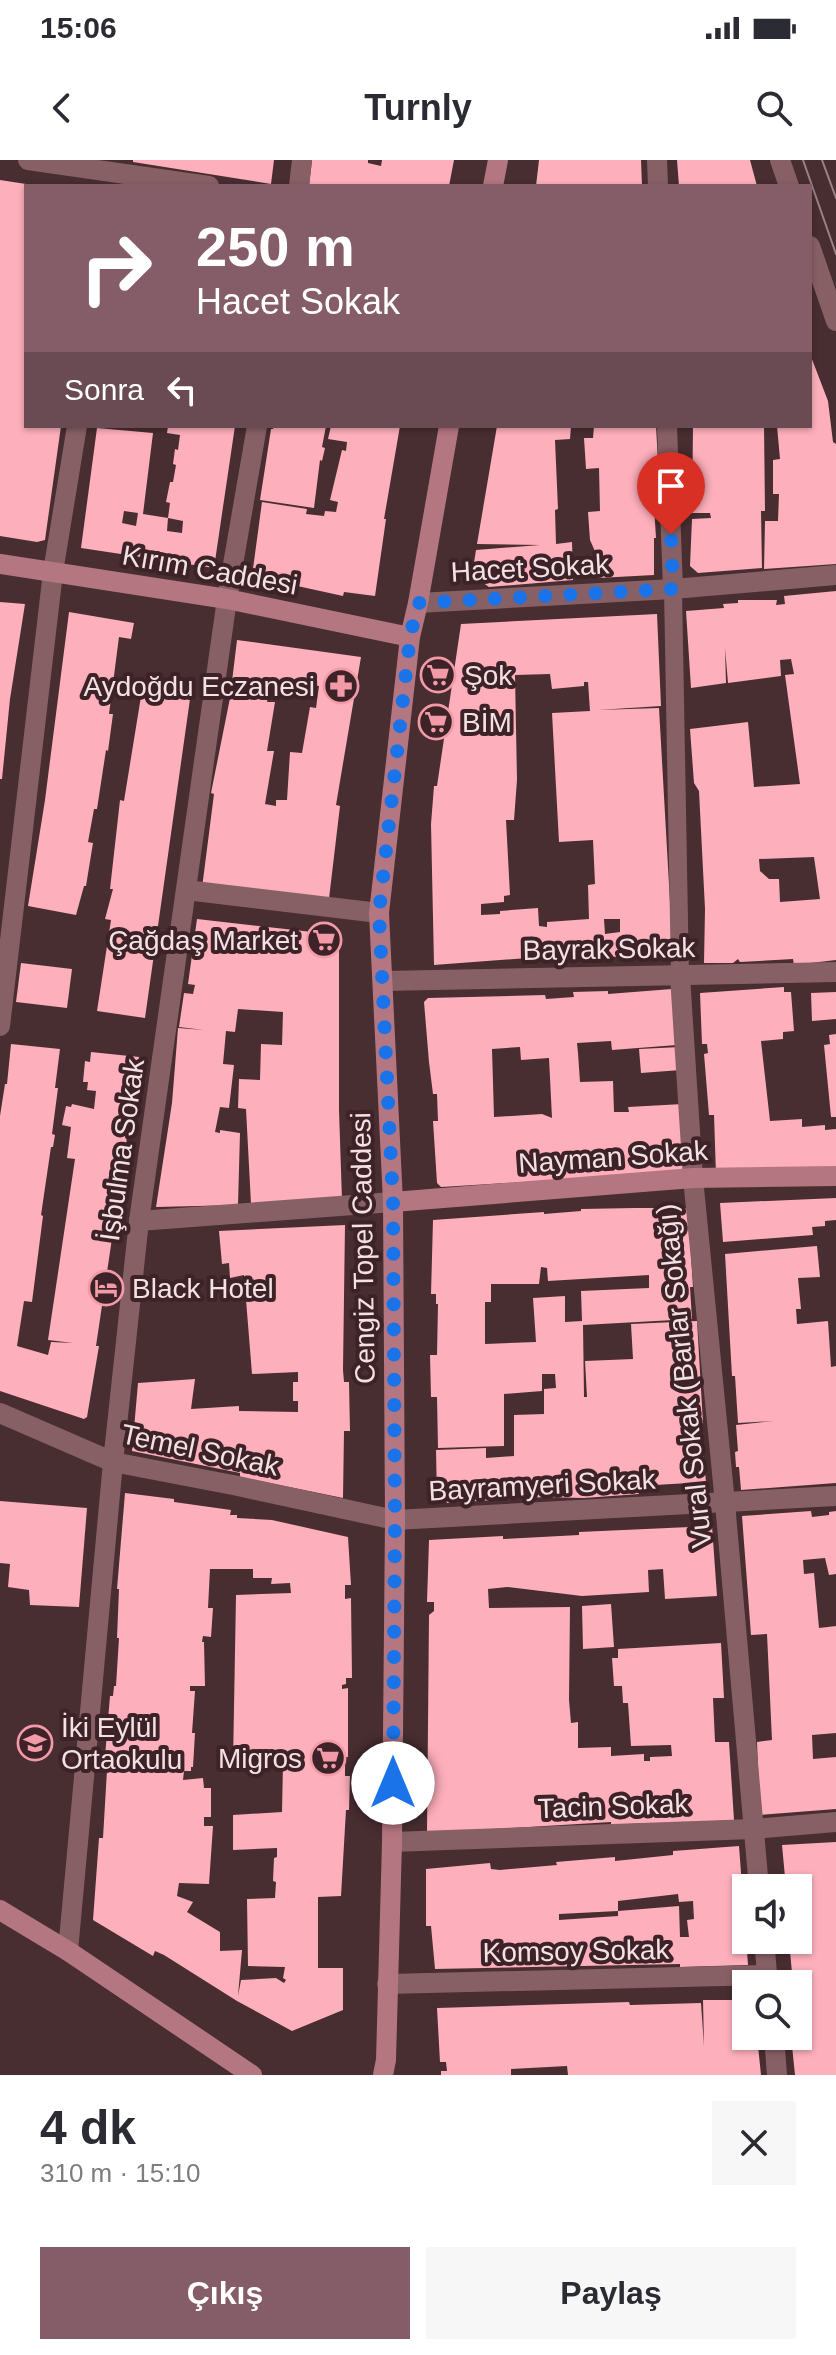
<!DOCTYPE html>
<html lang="tr">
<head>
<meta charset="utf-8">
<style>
  :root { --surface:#fff; --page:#f7f7f7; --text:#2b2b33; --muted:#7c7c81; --accent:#855d68 }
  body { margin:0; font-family:Arial,sans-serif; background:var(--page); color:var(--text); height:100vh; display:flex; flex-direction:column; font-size:30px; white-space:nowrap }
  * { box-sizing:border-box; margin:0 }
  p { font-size:26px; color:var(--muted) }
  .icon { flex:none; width:44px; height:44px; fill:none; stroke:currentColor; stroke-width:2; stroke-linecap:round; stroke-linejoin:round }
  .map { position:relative; height:1915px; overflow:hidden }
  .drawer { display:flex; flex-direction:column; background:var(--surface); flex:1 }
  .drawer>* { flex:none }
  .banner { position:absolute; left:24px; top:24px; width:788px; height:244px; border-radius:0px; box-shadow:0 2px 6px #0004; background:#855d68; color:#fff; overflow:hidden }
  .buttons { position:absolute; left:732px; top:1714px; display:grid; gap:16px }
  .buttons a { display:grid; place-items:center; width:80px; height:80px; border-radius:0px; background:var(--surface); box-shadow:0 2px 6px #0004; font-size:40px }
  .pin { position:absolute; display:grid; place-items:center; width:68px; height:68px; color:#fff; margin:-82px -34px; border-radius:50% 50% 50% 0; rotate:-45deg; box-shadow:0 0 8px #0007 }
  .pin .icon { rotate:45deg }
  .me { position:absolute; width:88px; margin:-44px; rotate:0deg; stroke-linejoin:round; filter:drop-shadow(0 0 6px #0008) }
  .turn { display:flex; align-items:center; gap:28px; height:168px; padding:0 40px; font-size:36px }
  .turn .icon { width:104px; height:104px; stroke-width:2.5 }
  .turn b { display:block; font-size:56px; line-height:68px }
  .then { display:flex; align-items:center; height:76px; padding:0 40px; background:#0003; gap:16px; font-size:30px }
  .round { display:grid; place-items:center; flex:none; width:84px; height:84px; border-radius:0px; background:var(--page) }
  .overview { display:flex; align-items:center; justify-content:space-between; height:136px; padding:0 40px }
  h1 { font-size:48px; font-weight:600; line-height:60px }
  .cta { display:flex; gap:16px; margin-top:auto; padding:16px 40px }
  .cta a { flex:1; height:92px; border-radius:0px; background:var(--accent); color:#fff; font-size:32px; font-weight:600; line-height:92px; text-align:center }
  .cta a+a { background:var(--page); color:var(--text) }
  .status { display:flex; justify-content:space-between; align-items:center; height:56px; padding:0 40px; background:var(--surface); direction:ltr }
  .status svg { height:22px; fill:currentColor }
  header { display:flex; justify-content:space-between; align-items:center; height:104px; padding:0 40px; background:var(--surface); font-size:36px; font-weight:600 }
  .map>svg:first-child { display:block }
</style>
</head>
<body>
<div class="status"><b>15:06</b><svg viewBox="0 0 49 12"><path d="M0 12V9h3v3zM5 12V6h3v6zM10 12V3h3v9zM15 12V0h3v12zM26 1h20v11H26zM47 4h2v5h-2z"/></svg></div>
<header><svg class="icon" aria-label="back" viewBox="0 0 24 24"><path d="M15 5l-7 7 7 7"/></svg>Turnly<svg class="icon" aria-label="search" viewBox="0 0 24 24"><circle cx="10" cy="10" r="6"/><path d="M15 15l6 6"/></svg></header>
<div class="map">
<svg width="836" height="1915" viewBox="0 0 836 1915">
  <rect width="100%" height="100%" fill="#482d31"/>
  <!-- building -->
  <g fill="#fdafbb" fill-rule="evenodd">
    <polygon points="133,0 274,0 271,24 133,2"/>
    <polygon points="312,0 368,0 368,3 381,6 382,0 454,0 449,26 309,26"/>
    <polygon points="539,0 641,0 642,26 536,26"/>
    <polygon points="677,0 750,0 757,26 679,26"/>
    <polygon points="0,20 26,24 26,266 61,266 45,380 37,382 0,376"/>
    <polygon points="810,194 828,241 833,282 836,284 836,404 764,409 765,361 778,361 779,334 773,334 773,300 780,299 777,266 810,266"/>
    <path d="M168 266H235L214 408 81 388 97 268 153 273 143 354 168 358 167 371 182 373 183 361 168 358 170 343 166 342 170 322H173L176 305 173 304 175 289 178 290 180 275 167 273ZM124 351 138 353 136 366 122 363Z"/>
    <polygon points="274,266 326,266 322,287 325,288 322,301 320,300 314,348 260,340 271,269 273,269"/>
    <polygon points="331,266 400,266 384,359 386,359 375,436 344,432 343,436 252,416 262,342 307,349 306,354 324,356 325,351 336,352 338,342 330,340 342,290 346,291 347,282 328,279"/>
    <polygon points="497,266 571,266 570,279 555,280 558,349 555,350 556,384 572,382 573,420 489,427 472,415 476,390 540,385 477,384"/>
    <polygon points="594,266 656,266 658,303 654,346 656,378 654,378 654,415 598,418 594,389 590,380 588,352 600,351 599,308 586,309 584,278 593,278"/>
    <polygon points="693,266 764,266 765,351 761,351 762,408 698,413 690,406 692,359 711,358 710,353 692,353"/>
    <path d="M836 431V800L794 805 793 799 740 802 738 799 733 803H704L705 749 699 631 694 623 690 569 748 562 754 627 800 624 785 515 794 514 791 499 780 500 781 516 728 523 725 488 726 523 691 528 686 451 724 448 723 444 738 443V440H777L776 445 785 444 784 436ZM814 697 820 739 780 742 779 719H769L760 711 759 699Z"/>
    <polygon points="0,442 25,444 10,539 2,619 0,619"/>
    <polygon points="69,452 134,463 131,479 119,477 109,554 113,554 108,591 106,590 97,649 94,649 88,682 93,683 86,726 84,726 76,755 28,746 45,640"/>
    <path d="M657 454 661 546 598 550 659 548 673 795 542 799 541 786 540 797 434 805 431 664 434 626H437L461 464ZM550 514 552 529 584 526V522H588L590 551 552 553 559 682 593 680 595 724 588 725 589 759 547 762V767L539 766 538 748 500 751V754L481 755V744L504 742V736L510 735 506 660H514L517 620 515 515ZM604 759H620V772L605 774Z"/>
    <path d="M237 480 361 497 336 645 340 646 328 747 202 728 214 634 211 633 230 538ZM270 525 311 532 312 525 319 526 316 548 310 547 302 593 290 592 287 640H276V646L265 644 274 591H267L275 542H267Z"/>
    <polygon points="143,524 191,532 145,858 97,851 111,760 105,759 113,729 110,729 120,640 124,641"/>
    <polygon points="197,759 339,775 339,950 342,1040 251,1044 246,949 238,948 239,919 260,920 261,884 282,885 283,852 238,849 235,872 226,871 223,904 234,905 229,948 220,947 215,972 220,973 220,970 240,973 238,1045 156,1047 172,943 178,868 204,870 179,867 184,833 193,834 195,825 188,824"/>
    <polygon points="21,803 72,809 67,848 16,842"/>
    <polygon points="784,827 784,832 791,832 794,871 783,872 783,879 761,881 770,961 802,959 802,967 825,965 825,970 836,969 836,1007 716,1015 714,955 709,955 704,894 708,893 707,884 702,884 700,833"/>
    <path d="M672 829 677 885 612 890 611 881 577 883 578 893 580 922 613 921 614 952H629L628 947 683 944 687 1012 441 1027 437 1023 433 961H438L437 934H433L429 902 424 842 428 838 545 835 546 839 574 837 573 832 608 831V834ZM520 887 521 900 549 898 552 958 542 954 494 957 492 889Z"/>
    <polygon points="836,832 836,859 812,861 811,833"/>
    <polygon points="836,874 836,957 831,957 824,885 830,884 829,875"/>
    <polygon points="11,884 60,889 55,928 58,928 52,974 55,975 53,987 51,987 41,1055 43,1056 32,1142 24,1141 17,1186 48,1195 51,1182 73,1183 48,1180 75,999 67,998 71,967 62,965 66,946 71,947 72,944 94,949 96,931 87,930 88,922 83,922 85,901 90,902 91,892 139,897 96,1186 99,1186 87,1257 84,1259 0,1231 0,956 5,924 7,924"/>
    <polygon points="680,887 681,910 641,913 639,889"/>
    <polygon points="836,1038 836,1060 825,1061 825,1066 812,1067 813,1075 723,1082 720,1043"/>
    <path d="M635 1048H688L693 1127H690L692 1159 583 1165 584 1237H587L585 1201 633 1199 631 1164 697 1161 703 1263 700 1264 706 1322 638 1326 639 1334 584 1338 544 1337 447 1343 446 1339 437 1340 436 1290 486 1288V1298L514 1296V1255L544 1254V1229L556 1228 555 1214H542V1231L504 1234V1286L438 1288 437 1237H431L430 1195H437L438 1144H436V1134H431L433 1060 544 1052V1054L581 1051V1049ZM541 1107 547 1108 548 1121 649 1115V1128L581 1131 582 1161 565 1162V1136L533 1138 536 1182 485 1184V1142H491V1124H539Z"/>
    <polygon points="345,1065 343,1210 344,1222 349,1222 350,1271 344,1271 343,1338 240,1317 240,1313 132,1291 138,1223 195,1219 191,1249 239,1246 239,1251 298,1252 298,1241 293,1241 293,1222 298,1222 298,1212 252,1214 244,1115 230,1118 229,1103 222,1104 219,1071"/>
    <polygon points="817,1086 820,1117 798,1118 801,1149 796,1149 797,1164 828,1161 831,1207 836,1206 836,1323 741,1330 739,1307 736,1307 735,1292 738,1291 736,1265 774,1261 738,1263 735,1216 732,1216 725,1094"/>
    <path d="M125 1333 174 1339V1342L231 1350 230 1355H237V1358L272 1360 348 1377 351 1425H345V1439L351 1438 352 1518H346V1524L342 1525V1529L348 1528V1597H343L342 1600H345V1616H350L349 1650H346L341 1736 318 1737V1808H343V1850L292 1871 237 1841 164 1795 155 1791 153 1796 93 1760 99 1678H103L107 1610 104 1609 110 1536H113L114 1526H116L119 1478H117L119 1429H117ZM210 1409H253V1418H272L271 1424 290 1423 291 1433 236 1435 233 1603 283 1602 282 1652 233 1655V1690L277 1688V1697L274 1698 273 1721 276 1722 275 1738 247 1739 248 1806 285 1807 283 1818 286 1820 284 1823 276 1818 241 1820 238 1836 242 1790 220 1791V1772L187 1752 193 1742 177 1736 179 1723 209 1724 213 1666H204V1657H211V1628H204L203 1618 183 1620 184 1611H191V1607H193L195 1573H192L195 1531H190V1526H205L204 1482H202L203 1476 211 1477 213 1448H208Z"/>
    <polygon points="0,1341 87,1348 79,1447 30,1445 29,1430 8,1427 10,1404 0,1403"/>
    <polygon points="811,1351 812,1357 829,1355 829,1352 836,1351 836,1414 829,1415 825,1398 803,1400 804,1414 814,1413 819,1468 836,1466 836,1573 812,1575 813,1599 836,1597 836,1649 760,1655 757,1582 772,1580 767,1474 751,1475 742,1356"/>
    <polygon points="712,1366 717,1436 665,1439 663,1409 648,1410 649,1432 582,1436 507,1427 488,1429 489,1448 570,1447 569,1540 571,1563 578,1562 578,1588 611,1587 611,1596 644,1594 644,1601 650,1601 650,1597 672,1596 671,1585 631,1586 628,1543 623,1543 622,1526 614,1526 612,1498 618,1498 618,1489 721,1483 724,1538 713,1538 715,1582 729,1582 734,1660 646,1665 646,1663 611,1665 611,1662 427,1673 429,1455 434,1451 434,1442 427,1442 429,1380 503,1376 503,1379 579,1375 579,1372"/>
    <polygon points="611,1444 614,1487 583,1489 582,1446"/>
    <polygon points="836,1682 836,1915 795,1915 791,1876 798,1876 798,1824 793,1824 789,1780 798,1780 798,1728 786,1728 782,1685"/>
    <path d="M739 1686 748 1805 680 1807V1804L435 1809 431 1766H426V1709L490 1703 491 1709 500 1710 557 1705 556 1702 615 1697V1701L673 1695V1691ZM678 1734 679 1742 693 1741 694 1759 687 1760 689 1777H680L679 1746 618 1751V1756L559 1760V1754L618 1751V1741Z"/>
    <polygon points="703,1840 746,1840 746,1876 757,1876 761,1915 568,1915 567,1906 511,1909 511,1915 441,1915 441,1911 447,1911 446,1902 440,1902 437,1848 629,1842 630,1845 701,1843 704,1886"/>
  </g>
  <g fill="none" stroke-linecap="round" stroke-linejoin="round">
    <!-- lane -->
    <polyline stroke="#876065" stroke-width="18" points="673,429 680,816"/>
    <!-- street -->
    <g stroke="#876065" stroke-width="20">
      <polyline points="28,0 209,26"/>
      <polyline points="657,0 658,26"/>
      <polyline points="780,0 789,26"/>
      <polyline points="299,26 302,0"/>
      <polyline points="810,86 836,161"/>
      <polyline points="667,266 673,429"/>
      <polyline points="418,443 673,429 836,415"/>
      <polyline points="186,730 379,753"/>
      <polyline points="680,816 693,1018 725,1343 759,1728"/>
      <polyline points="383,821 836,812"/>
      <polyline points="0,866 53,412 77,266"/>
      <polyline points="139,1061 393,1042"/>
      <polyline points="0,1253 113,1302 238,1326 395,1360 836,1336"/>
      <polyline points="392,1682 753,1669 836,1662"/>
      <polyline points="764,1780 768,1824"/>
      <polyline points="68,1791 113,1302 139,1061 227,439 257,266"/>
      <polyline points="387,1824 767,1815"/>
      <polyline points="774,1876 777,1915"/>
    </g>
    <!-- secondary -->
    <g stroke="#b47680" stroke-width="20">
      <polyline points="493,26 498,0"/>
      <polyline points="0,404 227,439 410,477"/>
      <polyline points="393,1042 693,1018 836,1016"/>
      <polyline points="0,1750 68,1791 252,1915"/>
      <polyline points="383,1915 386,1900 392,1682 395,1360 393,1042 379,753 410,477 418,443 449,266"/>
    </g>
    <!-- tram -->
    <g stroke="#998285" stroke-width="2">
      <polyline points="803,0 836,94"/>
      <polyline points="822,0 836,38"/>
    </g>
  </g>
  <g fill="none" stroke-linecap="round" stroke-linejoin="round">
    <!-- route -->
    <polyline stroke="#1a73e8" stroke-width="14" stroke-dasharray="0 25.2" points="393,1623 395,1360 393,1042 379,753 410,477 418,443 673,429 671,374"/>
  </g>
  <!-- icons -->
  <defs>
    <g id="supermarket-ring" transform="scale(1.8)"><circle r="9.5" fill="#3d2327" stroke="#f39aa8" stroke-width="1.5"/><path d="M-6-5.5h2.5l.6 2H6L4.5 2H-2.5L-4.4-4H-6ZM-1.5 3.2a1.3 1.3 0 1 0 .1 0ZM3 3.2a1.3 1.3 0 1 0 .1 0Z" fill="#f39aa8"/></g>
    <g id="pharmacy-ring" transform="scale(1.8)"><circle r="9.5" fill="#3d2327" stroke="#f39aa8" stroke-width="1.5"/><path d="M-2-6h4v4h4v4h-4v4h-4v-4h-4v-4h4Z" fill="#f39aa8"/></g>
    <g id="hotel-ring" transform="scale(1.8)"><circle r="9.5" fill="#3d2327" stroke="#f39aa8" stroke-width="1.5"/><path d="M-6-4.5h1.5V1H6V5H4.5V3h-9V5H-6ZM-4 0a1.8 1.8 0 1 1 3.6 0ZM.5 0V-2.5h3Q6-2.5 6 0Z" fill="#f39aa8"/></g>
    <g id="school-ring" transform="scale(1.8)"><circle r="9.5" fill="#3d2327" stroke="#f39aa8" stroke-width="1.5"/><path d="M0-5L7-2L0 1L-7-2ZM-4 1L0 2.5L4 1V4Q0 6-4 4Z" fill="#f39aa8"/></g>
  </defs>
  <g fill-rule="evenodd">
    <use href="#supermarket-ring" x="438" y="515"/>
    <use href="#pharmacy-ring" x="341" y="526"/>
    <use href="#supermarket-ring" x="436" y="562"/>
    <use href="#supermarket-ring" x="324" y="780"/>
    <use href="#hotel-ring" x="106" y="1128"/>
    <use href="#school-ring" x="35" y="1583"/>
    <use href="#supermarket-ring" x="328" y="1598"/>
  </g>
  <g text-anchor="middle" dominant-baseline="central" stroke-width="8" stroke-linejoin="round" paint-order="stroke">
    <!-- street labels -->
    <g font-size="28" fill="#f3e1e3" stroke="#3d2327">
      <text transform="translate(530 408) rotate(-3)">Hacet Sokak</text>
      <text transform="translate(210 410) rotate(10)">Kırım Caddesi</text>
      <text transform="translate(609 789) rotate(-1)">Bayrak Sokak</text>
      <text transform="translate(122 990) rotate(-82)">İşbulma Sokak</text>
      <text transform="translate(613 997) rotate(-4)">Nayman Sokak</text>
      <text transform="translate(363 1088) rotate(-91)">Cengiz Topel Caddesi</text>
      <text transform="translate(684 1216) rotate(-96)">Vural Sokak (Barlar Sokağı)</text>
      <text transform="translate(200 1290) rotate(12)">Temel Sokak</text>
      <text transform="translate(542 1325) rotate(-3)">Bayramyeri Sokak</text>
      <text transform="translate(613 1646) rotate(-2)">Tacin Sokak</text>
      <text transform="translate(576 1791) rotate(-1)">Komsoy Sokak</text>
    </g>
    <!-- poi labels -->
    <g font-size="28" fill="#f3e1e3" stroke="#3d2327" text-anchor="start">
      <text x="464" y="515">Şok</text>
      <text x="315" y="526" text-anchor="end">Aydoğdu Eczanesi</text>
      <text x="462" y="562">BİM</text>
      <text x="298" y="780" text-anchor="end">Çağdaş Market</text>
      <text x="132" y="1128">Black Hotel</text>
      <text x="61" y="1567">İki Eylül<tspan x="61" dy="32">Ortaokulu</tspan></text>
      <text x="302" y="1598" text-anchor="end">Migros</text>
    </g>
  </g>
</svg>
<div class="buttons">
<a><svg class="icon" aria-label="sound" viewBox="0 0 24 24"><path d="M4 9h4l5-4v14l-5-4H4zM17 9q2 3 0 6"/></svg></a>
<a><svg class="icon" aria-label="search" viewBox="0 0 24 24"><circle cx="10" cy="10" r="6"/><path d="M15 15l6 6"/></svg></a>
</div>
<div class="pin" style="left:671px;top:374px;background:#d93025"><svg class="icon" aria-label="arrive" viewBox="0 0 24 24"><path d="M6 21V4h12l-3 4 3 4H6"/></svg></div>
<svg class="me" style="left:393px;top:1623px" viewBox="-20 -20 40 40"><circle r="19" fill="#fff"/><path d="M0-13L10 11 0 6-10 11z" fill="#1a73e8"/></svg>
<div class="banner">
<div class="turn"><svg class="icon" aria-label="right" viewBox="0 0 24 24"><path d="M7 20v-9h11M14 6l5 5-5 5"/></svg><div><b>250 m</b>Hacet Sokak</div></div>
<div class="then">Sonra<svg class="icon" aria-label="left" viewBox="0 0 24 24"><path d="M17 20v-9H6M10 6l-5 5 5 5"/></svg></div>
</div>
</div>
<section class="drawer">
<div class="overview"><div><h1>4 dk</h1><p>310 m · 15:10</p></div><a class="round"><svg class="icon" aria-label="close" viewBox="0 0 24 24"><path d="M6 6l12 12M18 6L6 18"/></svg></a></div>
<div class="cta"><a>Çıkış</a><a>Paylaş</a></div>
</section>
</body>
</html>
